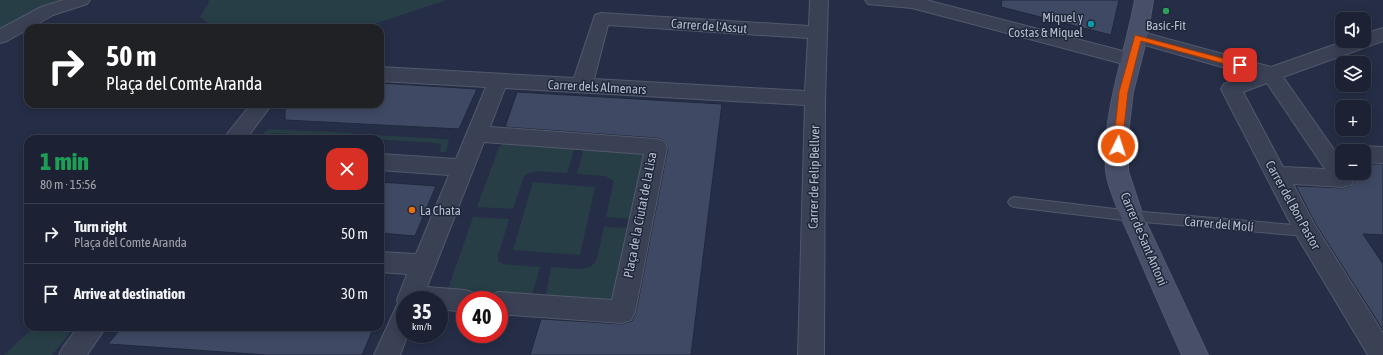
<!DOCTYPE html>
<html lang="en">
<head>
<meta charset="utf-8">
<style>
  :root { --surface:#1c2234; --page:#292f40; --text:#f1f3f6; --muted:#a0a4ac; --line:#3a3f4f }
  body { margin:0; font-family:"Asap Condensed",sans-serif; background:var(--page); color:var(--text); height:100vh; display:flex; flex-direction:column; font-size:15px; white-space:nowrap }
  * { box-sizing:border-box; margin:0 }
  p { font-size:13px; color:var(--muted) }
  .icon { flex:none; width:22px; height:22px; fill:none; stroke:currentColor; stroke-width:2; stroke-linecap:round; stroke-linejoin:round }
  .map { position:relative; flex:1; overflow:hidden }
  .sheet { position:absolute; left:24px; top:135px; width:360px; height:196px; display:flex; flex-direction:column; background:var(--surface); border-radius:12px; box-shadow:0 2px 10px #0003,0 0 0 1px var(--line) }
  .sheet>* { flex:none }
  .banner { position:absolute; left:24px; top:24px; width:360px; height:84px; border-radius:12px; box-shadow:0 2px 10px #0003,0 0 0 1px var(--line); background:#202124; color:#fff; overflow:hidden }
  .controls { position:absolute; left:1335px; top:12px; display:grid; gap:8px }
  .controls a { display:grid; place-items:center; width:36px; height:36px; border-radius:8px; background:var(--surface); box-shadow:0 2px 10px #0003,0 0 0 1px var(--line); font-size:20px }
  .speed { position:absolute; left:396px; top:291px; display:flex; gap:8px; font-size:20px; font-weight:700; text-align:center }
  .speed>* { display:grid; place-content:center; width:52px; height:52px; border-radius:50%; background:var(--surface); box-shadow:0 2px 10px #0003,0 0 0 1px var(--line); line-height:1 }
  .speed small { font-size:10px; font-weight:400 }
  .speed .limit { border:6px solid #d22; background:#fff; color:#111 }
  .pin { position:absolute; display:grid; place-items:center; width:34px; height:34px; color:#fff; margin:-17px; border-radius:8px; box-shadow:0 2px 6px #0006 }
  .me { position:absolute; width:44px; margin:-22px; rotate:4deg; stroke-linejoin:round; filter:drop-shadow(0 0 3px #0008) }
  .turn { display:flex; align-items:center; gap:14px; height:84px; padding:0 16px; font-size:18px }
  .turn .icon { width:52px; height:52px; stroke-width:2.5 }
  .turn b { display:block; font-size:28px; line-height:34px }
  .round { display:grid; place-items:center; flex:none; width:42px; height:42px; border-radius:12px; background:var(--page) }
  .summary { display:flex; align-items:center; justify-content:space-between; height:68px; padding:0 16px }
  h1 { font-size:24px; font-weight:800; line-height:30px; color:#1e9e55 }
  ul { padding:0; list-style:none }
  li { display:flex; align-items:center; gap:12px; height:60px; padding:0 16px; border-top:1px solid var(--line) }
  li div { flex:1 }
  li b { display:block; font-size:15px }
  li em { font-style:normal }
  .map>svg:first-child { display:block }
</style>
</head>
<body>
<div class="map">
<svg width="1383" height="355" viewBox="0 0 1383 355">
  <rect width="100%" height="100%" fill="#252e46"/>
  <!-- green -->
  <g fill="#273e46">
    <polygon points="0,0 59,0 32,12 0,32"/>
    <polygon points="208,0 447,0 362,28 207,28 211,25 200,17 209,2"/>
    <polygon points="269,129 352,133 349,138 276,133 271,134 265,139 258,139 263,133"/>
    <polygon points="356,134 445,139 449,140 446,152 440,152 441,145 437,143 354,138"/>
    <path d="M504 143 575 148 567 173C554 173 535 168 524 176L513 209 477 207 499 147Z"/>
    <polygon points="584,147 650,153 635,219 606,217 614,181 605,176 577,174"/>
    <polygon points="533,182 595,187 580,255 513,250"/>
    <polygon points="473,217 509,219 498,256 498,261 503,264 540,267 531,299 451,293 448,289"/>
    <path d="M604 227 634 228 617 305 545 299 551 267C599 271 594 273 604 227Z"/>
    <polygon points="34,327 59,327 71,331 52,355 4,355"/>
  </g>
  <!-- building -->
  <g fill="#3f4963" stroke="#20283c">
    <polygon points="1002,0 1119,0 1111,35 1001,7"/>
    <polygon points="380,83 477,89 459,129 285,120 285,104 380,104"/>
    <polygon points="517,92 722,104 691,355 530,355 541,319 622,324 632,321 636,312 668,147 664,140 656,138 505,127"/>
    <polygon points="1364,164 1383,164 1383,235 1363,234 1383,264 1383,330 1315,223 1296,186 1343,188 1351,186 1355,180 1353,173 1364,173"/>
    <polygon points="380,182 436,186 415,236 380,233"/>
    <polygon points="122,327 374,327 362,355 267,355 108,344"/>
  </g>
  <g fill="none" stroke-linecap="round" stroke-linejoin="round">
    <!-- lane casing -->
    <g stroke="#53596c" stroke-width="2">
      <polygon id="lane" points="1014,197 1132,211 1306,226 1310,227 1312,231 1310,235 1306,236 1132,221 1014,207 1010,205 1008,202 1010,199"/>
    </g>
    <!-- street casing -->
    <g stroke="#53596c" stroke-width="2">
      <g id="street">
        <polygon points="63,0 90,0 87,4 53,15 7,41 0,43 0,29 41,7"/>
        <path d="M810 0H828L825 99 824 355H798L805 105 505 88 490 127 656 139 664 141 667 147 635 312 631 320 622 323 499 314V300H488L490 295 499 292 612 300 644 154 484 142 427 287 465 290 474 293 477 300H465V312L439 309V300H405V334H408L400 355H374L398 303 397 300 407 274 380 272V252L416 254 449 175 380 170V154L456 159 486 87 380 81V67L574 78 595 15 601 13 809 26ZM608 25 808 38 805 91 594 79Z"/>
        <polygon points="865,0 926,0 1138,55 1141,60 1138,65 1131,66 912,8 868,4"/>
        <path d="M1383 28V41L1283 77 1342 161V173H1351L1354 179 1351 185 1343 187 1293 184 1314 224 1383 333V355H1368L1298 238 1221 89 1224 84 1250 75 1131 41 1129 37 1131 33 1138 31 1271 67 1345 41H1364V34ZM1267 83 1325 169 1283 167 1243 92Z"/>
        <polygon points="251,104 272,104 246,139 223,139"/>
        <polygon points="1364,146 1383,147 1383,163 1364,162 1364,151 1355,151 1356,148"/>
        <polygon points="78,327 106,327 87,355 59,355 63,347"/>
      </g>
    </g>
    <!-- secondary casing -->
    <g stroke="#53596c" stroke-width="2">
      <path id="secondary" d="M1135 0H1153L1147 37 1133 92 1128 134V171L1143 216 1208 355H1182C1165 317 1148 279 1132 241 1124 224 1107 188 1106 170 1102 113 1125 55 1135 0Z"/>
    </g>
    <!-- lane -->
    <use href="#lane" fill="#3a4155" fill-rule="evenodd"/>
    <!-- street -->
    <use href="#street" fill="#3a4155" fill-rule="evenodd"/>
    <!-- secondary -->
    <use href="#secondary" fill="#484f68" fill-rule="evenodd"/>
  </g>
  <!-- route -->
  <polygon fill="#ea580c" stroke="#983908" points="1135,35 1240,63 1244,65 1240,68 1141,41 1128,92 1122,146 1118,149 1113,146 1119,92"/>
  <!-- markers -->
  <circle fill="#2e9e5b" stroke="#1e263a" stroke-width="1.5" cx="1166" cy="11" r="4"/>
  <circle fill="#0f9aa8" stroke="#1e263a" stroke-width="1.5" cx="1091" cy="24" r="4"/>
  <circle fill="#e8710a" stroke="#1e263a" stroke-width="1.5" cx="412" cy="210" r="4"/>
  <g text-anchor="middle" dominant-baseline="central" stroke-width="3" stroke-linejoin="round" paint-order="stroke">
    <!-- poi labels -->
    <g font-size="13" fill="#b8bdce" stroke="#1e263a" text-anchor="end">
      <text x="1083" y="17">Miquel y<tspan x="1083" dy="15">Costas &amp; Miquel</tspan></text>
      <text x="1166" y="25" text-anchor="middle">Basic-Fit</text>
      <text x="420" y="210" text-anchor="start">La Chata</text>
    </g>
    <!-- street labels -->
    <g font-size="13" fill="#b8bdce" stroke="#1e263a">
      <text transform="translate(709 26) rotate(4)">Carrer de l'Assut</text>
      <text transform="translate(597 87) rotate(3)">Carrer dels Almenars</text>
      <text transform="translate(814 177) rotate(-89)">Carrer de Felip Bellver</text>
      <text transform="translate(1293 205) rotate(61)">Carrer del Bon Pastor</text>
      <text transform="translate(640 215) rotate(-79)">Plaça de la Ciutat de la Lisa</text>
      <text transform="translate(1219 224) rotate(5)">Carrer del Molí</text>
      <text transform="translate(1144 239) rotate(67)">Carrer de Sant Antoni</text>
    </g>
  </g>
</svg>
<div class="controls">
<a><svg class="icon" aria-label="sound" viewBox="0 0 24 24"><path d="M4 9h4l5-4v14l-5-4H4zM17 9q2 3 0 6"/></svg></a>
<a><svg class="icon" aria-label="layers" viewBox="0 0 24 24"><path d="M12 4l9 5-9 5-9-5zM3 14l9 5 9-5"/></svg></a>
<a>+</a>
<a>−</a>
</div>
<div class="speed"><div>35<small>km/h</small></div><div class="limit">40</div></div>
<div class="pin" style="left:1240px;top:65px;background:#d93025"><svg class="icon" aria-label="arrive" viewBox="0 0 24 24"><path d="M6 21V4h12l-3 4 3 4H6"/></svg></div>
<svg class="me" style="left:1118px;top:146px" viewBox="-20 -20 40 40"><circle r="17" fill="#ea580c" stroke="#fff" stroke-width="3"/><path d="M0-11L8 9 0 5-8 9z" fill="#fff"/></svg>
<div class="banner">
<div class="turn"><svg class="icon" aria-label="right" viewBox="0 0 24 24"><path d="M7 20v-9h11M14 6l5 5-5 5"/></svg><div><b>50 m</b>Plaça del Comte Aranda</div></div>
</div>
<section class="sheet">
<div class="summary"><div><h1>1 min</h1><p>80 m · 15:56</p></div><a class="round" style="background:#d93025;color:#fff"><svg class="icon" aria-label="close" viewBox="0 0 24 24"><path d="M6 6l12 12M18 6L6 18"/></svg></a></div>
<ul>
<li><svg class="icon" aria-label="right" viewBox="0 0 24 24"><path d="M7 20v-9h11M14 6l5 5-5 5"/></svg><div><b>Turn right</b><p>Plaça del Comte Aranda</p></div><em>50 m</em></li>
<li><svg class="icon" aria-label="arrive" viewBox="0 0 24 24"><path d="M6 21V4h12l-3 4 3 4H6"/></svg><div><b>Arrive at destination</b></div><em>30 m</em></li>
</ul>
</section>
</div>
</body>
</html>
